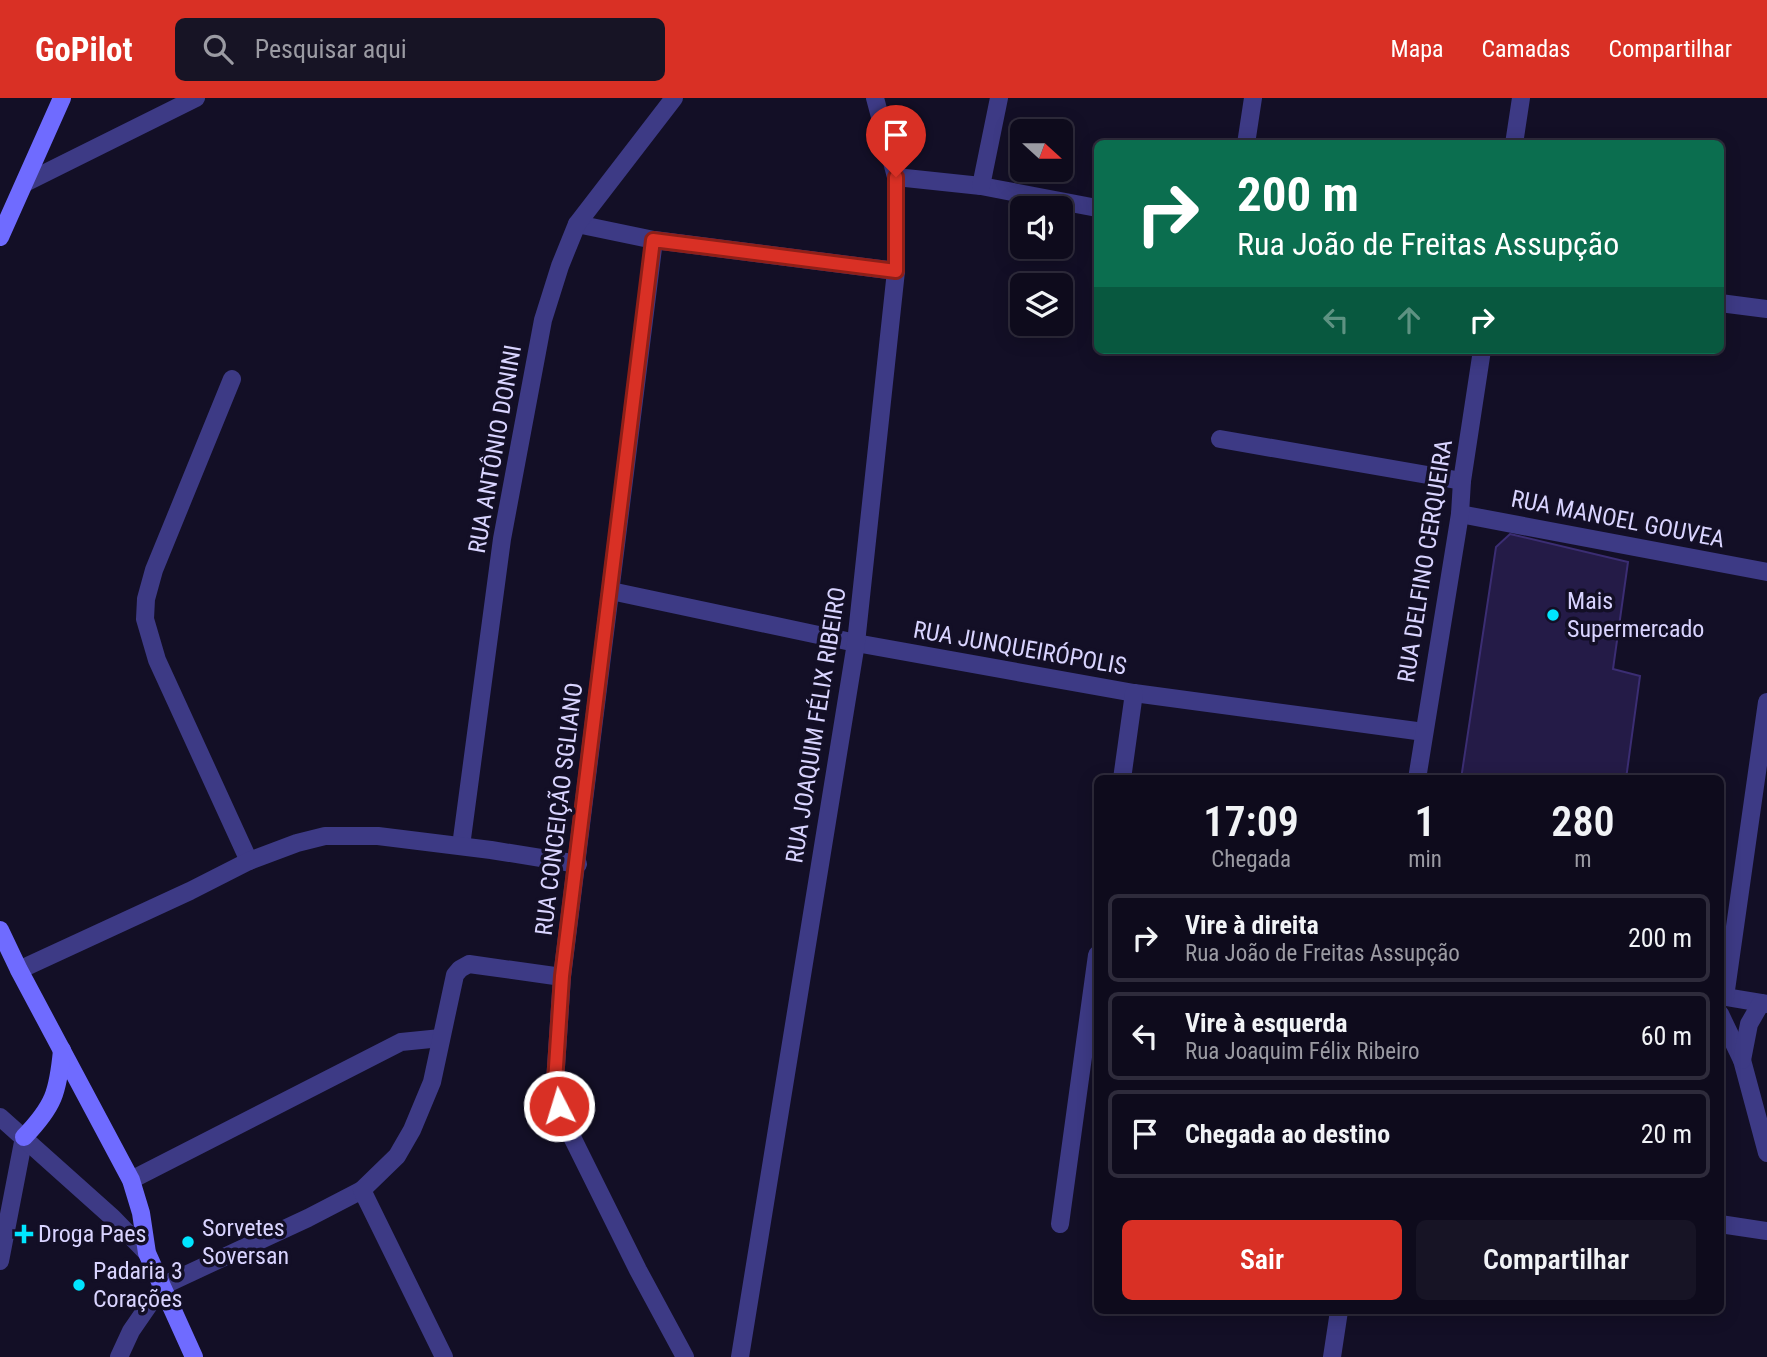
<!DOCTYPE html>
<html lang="pt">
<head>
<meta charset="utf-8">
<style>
  :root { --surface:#0e0b1c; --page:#171425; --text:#f1f3f6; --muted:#9b9ba3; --line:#2e2b3b; --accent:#d93025 }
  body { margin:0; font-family:"Roboto Condensed",sans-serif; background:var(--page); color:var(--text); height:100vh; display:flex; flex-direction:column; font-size:26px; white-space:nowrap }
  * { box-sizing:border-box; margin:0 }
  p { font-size:23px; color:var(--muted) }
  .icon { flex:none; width:38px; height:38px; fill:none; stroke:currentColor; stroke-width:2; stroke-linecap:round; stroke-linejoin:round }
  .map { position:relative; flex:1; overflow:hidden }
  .details { position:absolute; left:1094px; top:677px; width:630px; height:539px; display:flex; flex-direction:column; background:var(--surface); border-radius:10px; box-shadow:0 4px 18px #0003,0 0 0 2px var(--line) }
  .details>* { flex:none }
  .banner { position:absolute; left:1094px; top:42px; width:630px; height:214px; border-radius:10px; box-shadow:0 4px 18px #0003,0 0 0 2px var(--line); background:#0b6e4f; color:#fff; overflow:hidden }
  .needle { width:46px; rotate:111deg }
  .fabs { position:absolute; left:1010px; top:21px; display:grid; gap:14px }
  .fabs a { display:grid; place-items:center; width:63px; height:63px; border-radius:10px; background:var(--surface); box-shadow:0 4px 18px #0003,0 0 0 2px var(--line); font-size:35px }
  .pin { position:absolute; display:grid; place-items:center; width:60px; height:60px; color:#fff; margin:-72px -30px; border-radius:50% 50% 50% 0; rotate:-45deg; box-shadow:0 0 7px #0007 }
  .pin .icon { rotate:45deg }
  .me { position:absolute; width:77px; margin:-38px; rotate:355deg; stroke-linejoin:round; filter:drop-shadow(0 0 5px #0008) }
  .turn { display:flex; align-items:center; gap:24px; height:147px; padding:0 28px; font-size:32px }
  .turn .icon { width:91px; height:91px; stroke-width:2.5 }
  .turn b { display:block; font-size:49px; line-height:60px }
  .lanes { display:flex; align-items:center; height:66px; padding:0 28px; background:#0003; justify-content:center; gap:35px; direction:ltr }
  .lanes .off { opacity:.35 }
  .eta { display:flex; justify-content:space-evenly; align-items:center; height:119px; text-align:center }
  .eta b { font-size:42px; font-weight:600; line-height:49px }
  .cta { display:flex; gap:14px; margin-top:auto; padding:14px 28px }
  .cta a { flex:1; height:80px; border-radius:10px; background:var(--accent); color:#fff; font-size:28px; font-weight:600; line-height:80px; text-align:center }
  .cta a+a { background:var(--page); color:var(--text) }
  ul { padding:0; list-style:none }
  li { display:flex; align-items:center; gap:21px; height:88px; margin:0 14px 10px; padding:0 14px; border:4px solid var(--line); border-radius:10px }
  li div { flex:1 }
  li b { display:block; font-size:26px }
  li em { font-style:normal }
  header { display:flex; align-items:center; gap:42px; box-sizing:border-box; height:98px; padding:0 35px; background:var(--accent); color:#fff }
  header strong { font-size:33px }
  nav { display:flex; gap:38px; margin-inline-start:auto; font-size:24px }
  .search { width:490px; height:63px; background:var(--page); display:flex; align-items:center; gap:18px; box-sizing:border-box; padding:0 24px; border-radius:10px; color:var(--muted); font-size:26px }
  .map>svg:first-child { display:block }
</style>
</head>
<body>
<header>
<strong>GoPilot</strong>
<div class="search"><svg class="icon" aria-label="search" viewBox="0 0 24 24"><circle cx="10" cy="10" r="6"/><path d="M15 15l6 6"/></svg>Pesquisar aqui</div>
<nav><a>Mapa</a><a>Camadas</a><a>Compartilhar</a></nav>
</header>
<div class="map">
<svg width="1767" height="1259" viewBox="0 0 1767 1259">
  <rect width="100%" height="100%" fill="#130f26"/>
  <!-- building -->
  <polygon fill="#241b47" stroke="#3b2d73" stroke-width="2" points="1510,436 1628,464 1613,571 1640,578 1626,681 1461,681 1496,449"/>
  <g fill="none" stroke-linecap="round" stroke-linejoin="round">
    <!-- lane -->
    <g stroke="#3d3a85" stroke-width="18">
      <polyline points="131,1082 401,944 441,940"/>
      <polyline points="0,1163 24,1039"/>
      <polyline points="162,1188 308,1120 362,1092"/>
    </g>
    <!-- street -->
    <g stroke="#3d3a85" stroke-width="18">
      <polyline points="1246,46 1253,0"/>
      <polyline points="1514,46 1521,0"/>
      <polyline points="896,79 981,88 1097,110"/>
      <polyline points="25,85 196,0"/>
      <polyline points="981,88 999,0"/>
      <polyline points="577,126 654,142 896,173"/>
      <polyline points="654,142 562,879 555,984 560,1008 569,1033 638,1172 685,1259"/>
      <polyline points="1720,205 1767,211"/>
      <polyline points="232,281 154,472 146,501 145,521 157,562 249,763"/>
      <polyline points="1220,341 1462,383"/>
      <polyline points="1460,416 1767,474"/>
      <polyline points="611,493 856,545 1134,595 1424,634"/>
      <polyline points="1122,681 1134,595"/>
      <polyline points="1417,681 1460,416 1462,383 1482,252"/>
      <polyline points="461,748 502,441 543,222 560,168 577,126 674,0"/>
      <polyline points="19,872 190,793 249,763 297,745 325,738 378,738 491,752 578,766"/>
      <polyline points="1720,898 1767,906"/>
      <polyline points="1725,899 1767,604"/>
      <polyline points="1720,916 1742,962 1767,1055"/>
      <polyline points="1742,962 1749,926 1761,905"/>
      <polyline points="0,1019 113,1120 147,1155"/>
      <polyline points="1060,1126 1097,857"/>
      <polyline points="1720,1126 1767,1133"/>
      <polyline points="119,1259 131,1233 162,1188"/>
      <polyline points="444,1259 362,1092 397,1058 412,1032 432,984 455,877 460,871 469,866 562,879"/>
      <polyline points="740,1259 856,545 896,173 896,79 875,0"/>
      <polyline points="1332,1259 1339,1213"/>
    </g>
    <!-- secondary -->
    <g stroke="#6f6bff" stroke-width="18">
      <polyline points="0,139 62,0"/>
      <polyline points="0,832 19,872 131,1082 141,1115 147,1155 194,1259"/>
      <path d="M24 1039C54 1008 58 994 62 952"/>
    </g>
  </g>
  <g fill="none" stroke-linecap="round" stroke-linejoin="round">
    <!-- route casing -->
    <g stroke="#8d1f18" stroke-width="18">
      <polyline id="route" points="559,1008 555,984 562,878 653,142 896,173 896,79"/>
    </g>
    <!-- route -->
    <use href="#route" stroke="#d93025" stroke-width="12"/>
  </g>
  <!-- markers -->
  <g fill="#00e5ff" stroke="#130f26" stroke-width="2.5">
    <circle cx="1553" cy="517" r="7"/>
    <path d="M20.5 1125.5h7v7h7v7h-7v7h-7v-7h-7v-7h7z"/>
    <circle cx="188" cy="1144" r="7"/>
    <circle cx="79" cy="1187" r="7"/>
  </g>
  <g text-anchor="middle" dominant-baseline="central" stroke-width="7" stroke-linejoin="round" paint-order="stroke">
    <!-- street labels -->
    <g font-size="24" fill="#d9d4ff" stroke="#130f26">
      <text transform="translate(495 351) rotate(-80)">RUA ANTÔNIO DONINI</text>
      <text transform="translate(1618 421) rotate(11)">RUA MANOEL GOUVEA</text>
      <text transform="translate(1425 463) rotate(-81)">RUA DELFINO CERQUEIRA</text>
      <text transform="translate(1020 550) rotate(10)">RUA JUNQUEIRÓPOLIS</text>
      <text transform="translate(816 627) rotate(-81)">RUA JOAQUIM FÉLIX RIBEIRO</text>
      <text transform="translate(559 711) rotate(-83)">RUA CONCEIÇÃO SGLIANO</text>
    </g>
    <!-- poi labels -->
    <g font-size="24" fill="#d9d4ff" stroke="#130f26" text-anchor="start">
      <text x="1567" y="503">Mais<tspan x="1567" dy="28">Supermercado</tspan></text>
      <text x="202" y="1130">Sorvetes<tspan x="202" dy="28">Soversan</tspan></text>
      <text x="38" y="1136">Droga Paes</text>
      <text x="93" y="1173">Padaria 3<tspan x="93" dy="28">Corações</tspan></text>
    </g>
  </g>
</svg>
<div class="fabs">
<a><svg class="needle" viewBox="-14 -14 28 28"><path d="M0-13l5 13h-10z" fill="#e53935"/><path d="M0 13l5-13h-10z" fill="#9b9ba3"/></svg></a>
<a><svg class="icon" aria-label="sound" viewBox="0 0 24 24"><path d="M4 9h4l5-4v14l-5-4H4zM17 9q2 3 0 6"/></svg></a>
<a><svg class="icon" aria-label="layers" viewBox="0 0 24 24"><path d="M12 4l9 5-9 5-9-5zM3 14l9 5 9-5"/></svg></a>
</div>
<div class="pin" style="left:896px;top:79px;background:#d93025"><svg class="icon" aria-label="arrive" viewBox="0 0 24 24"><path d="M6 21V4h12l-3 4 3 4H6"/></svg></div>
<svg class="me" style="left:559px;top:1008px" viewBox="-20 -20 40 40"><circle r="17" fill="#d93025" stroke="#fff" stroke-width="3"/><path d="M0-11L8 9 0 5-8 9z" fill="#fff"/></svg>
<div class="banner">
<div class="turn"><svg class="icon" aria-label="right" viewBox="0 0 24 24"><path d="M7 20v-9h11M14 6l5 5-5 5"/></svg><div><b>200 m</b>Rua João de Freitas Assupção</div></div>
<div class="lanes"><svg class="icon off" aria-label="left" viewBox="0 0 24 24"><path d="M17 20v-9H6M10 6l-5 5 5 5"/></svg><svg class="icon off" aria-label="ahead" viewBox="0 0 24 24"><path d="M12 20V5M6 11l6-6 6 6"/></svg><svg class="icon" aria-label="right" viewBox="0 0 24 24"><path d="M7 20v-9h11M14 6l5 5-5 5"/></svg></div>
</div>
<section class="details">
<div class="eta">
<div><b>17:09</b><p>Chegada</p></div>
<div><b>1</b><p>min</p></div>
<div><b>280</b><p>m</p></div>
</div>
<ul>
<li><svg class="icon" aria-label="right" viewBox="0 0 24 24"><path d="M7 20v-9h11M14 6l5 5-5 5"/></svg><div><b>Vire à direita</b><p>Rua João de Freitas Assupção</p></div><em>200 m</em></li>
<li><svg class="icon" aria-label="left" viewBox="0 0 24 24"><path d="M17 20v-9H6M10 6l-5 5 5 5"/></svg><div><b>Vire à esquerda</b><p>Rua Joaquim Félix Ribeiro</p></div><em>60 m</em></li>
<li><svg class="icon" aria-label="arrive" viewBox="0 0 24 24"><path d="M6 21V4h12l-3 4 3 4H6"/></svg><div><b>Chegada ao destino</b></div><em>20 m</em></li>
</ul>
<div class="cta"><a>Sair</a><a>Compartilhar</a></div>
</section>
</div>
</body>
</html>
